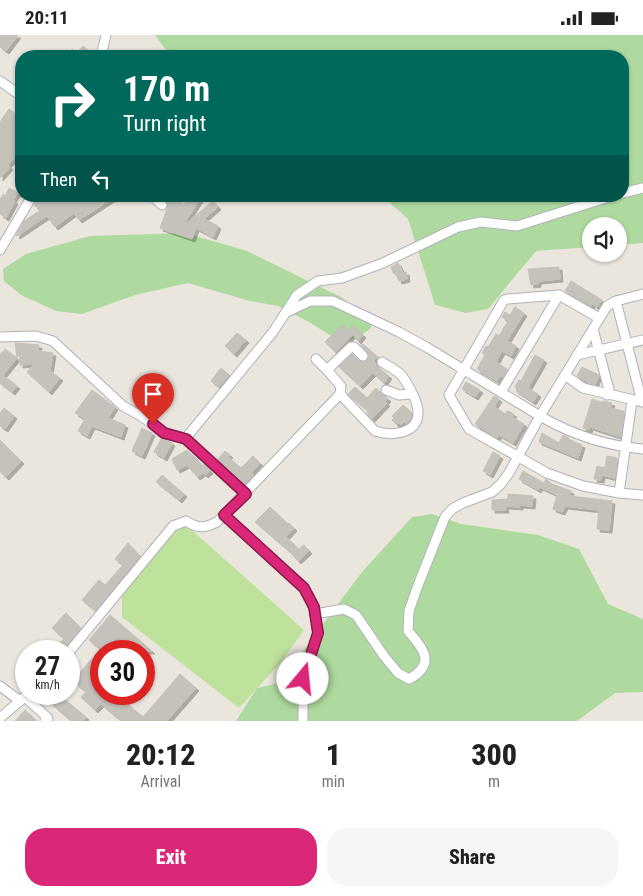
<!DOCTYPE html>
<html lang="en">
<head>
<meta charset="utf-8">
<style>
  :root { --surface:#fff; --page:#f6f6f6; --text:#222; --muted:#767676; --accent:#db2777 }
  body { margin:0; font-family:"Roboto Condensed",sans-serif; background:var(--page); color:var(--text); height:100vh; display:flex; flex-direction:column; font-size:19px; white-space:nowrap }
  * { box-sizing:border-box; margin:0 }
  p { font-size:16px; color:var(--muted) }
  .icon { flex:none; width:28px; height:28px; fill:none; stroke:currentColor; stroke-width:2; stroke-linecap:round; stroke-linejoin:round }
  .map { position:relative; height:686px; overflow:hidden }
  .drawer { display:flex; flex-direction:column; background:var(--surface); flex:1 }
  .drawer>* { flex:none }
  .hud { position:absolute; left:15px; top:15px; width:614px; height:152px; border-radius:20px; box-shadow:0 1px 4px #0004; background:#00695c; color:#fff; overflow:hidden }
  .buttons { position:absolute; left:582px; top:182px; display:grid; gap:10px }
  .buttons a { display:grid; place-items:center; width:45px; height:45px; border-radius:50%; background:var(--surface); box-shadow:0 1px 4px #0004; font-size:25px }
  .speed { position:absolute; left:15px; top:605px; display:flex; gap:10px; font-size:25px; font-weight:700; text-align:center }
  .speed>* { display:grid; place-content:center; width:65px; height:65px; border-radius:50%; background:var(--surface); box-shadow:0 1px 4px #0004; line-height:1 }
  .speed small { font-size:12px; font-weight:400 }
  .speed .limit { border:8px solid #d22; background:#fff; color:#111 }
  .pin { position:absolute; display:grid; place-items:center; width:42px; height:42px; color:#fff; margin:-51px -21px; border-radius:50% 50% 50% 0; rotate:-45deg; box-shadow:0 0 5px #0007 }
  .pin .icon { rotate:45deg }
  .me { position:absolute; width:55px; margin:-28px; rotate:17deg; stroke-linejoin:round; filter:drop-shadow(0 0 4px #0008) }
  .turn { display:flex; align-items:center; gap:18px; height:105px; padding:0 25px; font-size:22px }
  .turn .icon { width:65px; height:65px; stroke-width:2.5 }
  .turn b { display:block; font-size:35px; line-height:42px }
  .then { display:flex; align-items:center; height:48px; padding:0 25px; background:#0003; gap:10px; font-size:19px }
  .eta { display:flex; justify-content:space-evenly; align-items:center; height:85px; text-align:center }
  .eta b { font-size:30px; font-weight:800; line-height:35px }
  .action { display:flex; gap:10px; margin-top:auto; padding:10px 25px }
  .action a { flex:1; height:58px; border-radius:20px; background:var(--accent); color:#fff; font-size:20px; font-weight:800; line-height:58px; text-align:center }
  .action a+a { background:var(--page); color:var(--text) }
  .status { display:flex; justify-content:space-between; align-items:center; height:35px; padding:0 25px; background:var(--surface); direction:ltr }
  .status svg { height:14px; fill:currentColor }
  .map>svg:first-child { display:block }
</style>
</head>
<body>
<div class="status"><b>20:11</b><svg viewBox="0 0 49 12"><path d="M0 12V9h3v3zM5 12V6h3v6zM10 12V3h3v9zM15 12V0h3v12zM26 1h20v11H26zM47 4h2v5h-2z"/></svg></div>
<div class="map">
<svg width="643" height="686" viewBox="0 0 643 686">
  <defs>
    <filter id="shadow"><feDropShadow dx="3" dy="3" stdDeviation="0" flood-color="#0004"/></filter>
  </defs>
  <rect width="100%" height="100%" fill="#eae5dd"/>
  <!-- green -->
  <g fill="#afda9f">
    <polygon points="155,0 643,0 643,208 619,210 619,191 591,191 591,212 536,216 488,274 466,278 435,270 408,184 382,161 622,161 622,21 170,21"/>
    <polygon points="185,198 247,216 341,262 371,285 371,293 360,301 342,308 311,288 278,271 250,266 188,248 135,260 82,279 56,276 21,260 4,246 3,234 26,219 90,201"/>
    <polygon points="432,479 461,489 538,500 579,514 608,569 643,584 643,657 615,658 577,686 236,686 257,653 279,648 362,537 412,482"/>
  </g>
  <!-- pitch -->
  <polygon fill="#bee19c" points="187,491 304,595 281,627 239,673 122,582 122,560 129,548 177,493"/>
  <!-- building -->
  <g fill="#c5c2bc" stroke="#c5c1b6" filter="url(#shadow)">
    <polygon points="0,0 18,0 6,16 0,12"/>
    <polygon points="83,11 95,21 66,21 72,14 77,18"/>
    <polygon points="9,74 21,83 21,115 8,130 10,132 0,143 0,87"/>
    <polygon points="9,153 18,158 13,165 15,166 6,183 0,179 0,165 3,159 5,161"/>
    <polygon points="38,161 116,161 79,185 74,178 55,192 47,181 17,201 16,200 24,186 41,175 34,170"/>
    <polygon points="166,161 184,169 190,161 202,161 182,192 213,166 218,172 204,184 218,191 213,202 196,193 192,204 160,193 168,171 165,164"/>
    <polygon points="398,228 403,238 406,237 407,244 399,246 396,238 394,239 391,232"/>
    <polygon points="559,232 560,244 538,246 538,249 531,250 528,234"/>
    <polygon points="571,246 602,265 597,272 592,269 591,271 565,256"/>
    <polygon points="515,272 524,278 507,306 516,311 511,321 502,316 496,327 507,334 503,342 500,341 497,346 477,334 485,320 482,318 486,311 488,312 496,299 499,301 508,286 502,282 505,277 510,280"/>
    <polygon points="342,290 348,295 352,290 363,300 358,306 353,300 335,317 325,307"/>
    <polygon points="237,298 246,305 234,319 225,311"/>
    <polygon points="15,308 39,310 38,316 53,318 50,336 60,343 49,357 27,337 34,329 20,330 20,319 17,323"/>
    <polygon points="363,309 378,322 374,326 378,332 389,341 384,348 373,338 360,351 339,332 352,319 361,327 367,326 369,320 361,310"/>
    <polygon points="5,314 17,323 3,340 17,351 12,357 0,348 0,320"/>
    <polygon points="535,320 544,325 528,353 538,359 533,367 516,356 517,354 515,352 519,345 521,346"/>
    <polygon points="582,332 599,340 595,350 589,348 577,341"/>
    <polygon points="221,333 229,340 219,352 211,346"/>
    <polygon points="466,347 480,355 475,362 462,354"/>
    <polygon points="355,352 367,363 376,353 388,364 385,367 387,368 372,384 367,378 368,376 348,359"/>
    <polygon points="92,355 115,372 108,383 125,390 121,402 92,391 87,401 78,396 85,384 75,378"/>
    <polygon points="494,361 499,364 494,372 506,379 507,376 514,379 512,382 524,389 513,408 499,400 497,403 475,389"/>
    <polygon points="592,364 603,368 603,366 612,368 610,373 624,376 621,402 590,392 589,395 583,393"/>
    <polygon points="403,370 412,378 411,383 406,389 404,387 401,390 399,388 397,390 392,385 394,383 392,381"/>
    <polygon points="4,373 14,381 5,394 0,391 0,378"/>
    <polygon points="142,393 152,398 142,421 132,416"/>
    <polygon points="542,398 559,408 563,400 569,403 568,404 582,410 578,423 539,407"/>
    <polygon points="162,403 172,408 164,423 154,417"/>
    <polygon points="0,405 21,426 6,442 0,437"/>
    <polygon points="187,415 190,421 193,420 202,431 204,429 210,436 205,440 203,438 197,442 187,430 177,435 172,424"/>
    <polygon points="225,416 230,420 228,422 241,433 253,421 260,428 251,438 254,440 244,449 217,425"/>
    <polygon points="493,417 500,421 490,440 483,436"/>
    <polygon points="607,421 617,423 615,443 602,440 601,445 594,444 597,431 605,433"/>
    <polygon points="523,436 544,448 546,444 552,449 571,456 570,461 612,466 609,495 597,494 599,475 565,471 562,477 553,474 557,460 540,452 538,455 519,444"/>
    <polygon points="162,440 184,459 179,465 156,447"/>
    <polygon points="508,459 533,461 532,471 520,470 520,472 505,471 506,475 492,475 492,465 508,464"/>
    <polygon points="270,472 288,489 289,488 294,493 286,502 299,514 304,510 309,516 298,526 289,516 255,487"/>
    <polygon points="128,508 140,521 95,576 82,565 99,545 105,550 123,530 115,524"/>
    <polygon points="66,578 81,593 65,612 60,608 64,604 52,593"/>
    <polygon points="110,580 152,616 101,615 101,659 116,659 143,682 180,639 196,653 167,686 121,686 101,669 95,675 81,662 86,657 73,646 100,614 89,605"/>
    <polygon points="47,659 58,659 86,682 83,686 71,686 44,662"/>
    <polygon points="25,675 37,686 15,686"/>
  </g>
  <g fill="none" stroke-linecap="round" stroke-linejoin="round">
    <!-- street casing -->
    <g stroke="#b0b2bb" stroke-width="11">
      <g id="street">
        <polyline points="101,21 106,0"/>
        <polyline points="0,46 21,61"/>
        <polyline points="622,158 643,153"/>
        <polyline points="152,161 162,170"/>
        <polyline points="0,215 32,161"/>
        <polyline points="616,266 642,367"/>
        <path d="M287 277 310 266H333L399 297 428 313 540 381C571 399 608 411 643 414"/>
        <polyline points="599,283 559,260 507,264 504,265 449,360 469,394 547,438 583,451 619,458 643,460"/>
        <polyline points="593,294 609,355 607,360"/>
        <polyline points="0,302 36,301 53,306 123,371 141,381 164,397 185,404 246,459"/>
        <polyline points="577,320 643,305"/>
        <polyline points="316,324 327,335"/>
        <polyline points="565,340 583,353 638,366"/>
        <polyline points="386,355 399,360 412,359"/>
        <polyline points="501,357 559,260"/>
        <polyline points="340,359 341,351 327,335 351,312 354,312 363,321"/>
        <polyline points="185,404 273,297 297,260 318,246 342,243 383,228 458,192 481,187 517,191 612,161"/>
        <polyline points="619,458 632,366"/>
        <polyline points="224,480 304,553 314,572 318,598 303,644 303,686"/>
        <path d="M315 579 344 574 356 580 384 621 398 638 409 644C437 629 423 613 408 596L409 576 417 553 445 482 452 474 463 468 492 457 500 450 509 438 540 381 607 271 616 266 643 259"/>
        <path d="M69 617 173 491 186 486C198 494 205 493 217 487L340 359 375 396C390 401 419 400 418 377 418 366 408 349 402 341 397 335 388 331 382 327"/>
        <polyline points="0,651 20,666"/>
        <polyline points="25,662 48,683 45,686"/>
        <polyline points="0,683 28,659"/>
      </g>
    </g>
    <!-- street -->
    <use href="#street" stroke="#fff" stroke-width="9"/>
  </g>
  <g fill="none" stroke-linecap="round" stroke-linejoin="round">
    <!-- route casing -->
    <g stroke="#8e194d" stroke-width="12">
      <polyline id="route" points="153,389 164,398 186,404 246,459 224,480 304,553 314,572 318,598 303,644"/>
    </g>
    <!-- route -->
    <use href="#route" stroke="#db2777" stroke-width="9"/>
  </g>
</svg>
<div class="buttons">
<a><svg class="icon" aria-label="sound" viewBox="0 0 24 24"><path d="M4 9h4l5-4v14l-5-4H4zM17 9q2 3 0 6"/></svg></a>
</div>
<div class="speed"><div>27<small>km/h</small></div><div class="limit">30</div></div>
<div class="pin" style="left:153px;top:389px;background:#d93025"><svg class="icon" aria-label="arrive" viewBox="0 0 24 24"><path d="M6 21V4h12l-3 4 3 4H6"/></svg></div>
<svg class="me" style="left:303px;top:644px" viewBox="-20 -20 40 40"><circle r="19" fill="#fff"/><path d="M0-13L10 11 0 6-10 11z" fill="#db2777"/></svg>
<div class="hud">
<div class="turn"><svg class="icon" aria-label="right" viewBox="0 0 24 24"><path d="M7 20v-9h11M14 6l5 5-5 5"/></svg><div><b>170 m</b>Turn right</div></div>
<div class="then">Then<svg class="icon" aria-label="left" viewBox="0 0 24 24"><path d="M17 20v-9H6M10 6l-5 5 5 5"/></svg></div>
</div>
</div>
<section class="drawer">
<div class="eta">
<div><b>20:12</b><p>Arrival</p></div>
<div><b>1</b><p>min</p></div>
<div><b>300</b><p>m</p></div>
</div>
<div class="action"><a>Exit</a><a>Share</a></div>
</section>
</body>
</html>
